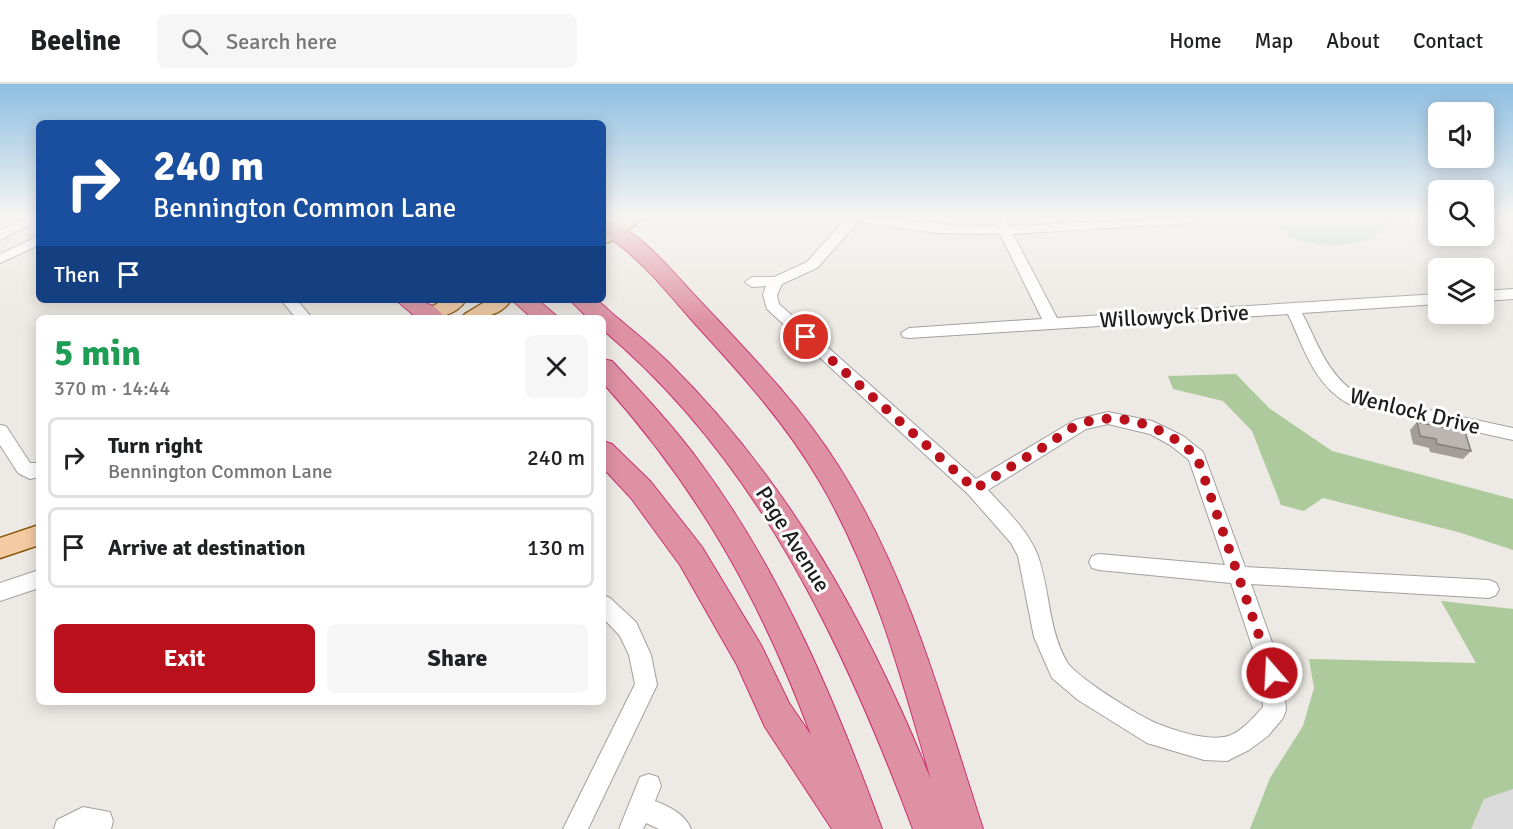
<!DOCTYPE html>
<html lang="en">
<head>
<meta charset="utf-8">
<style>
  :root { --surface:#fff; --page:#f6f6f6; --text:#202124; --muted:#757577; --line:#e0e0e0; --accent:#ba101b }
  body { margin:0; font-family:Signika,sans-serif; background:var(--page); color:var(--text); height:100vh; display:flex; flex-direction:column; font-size:22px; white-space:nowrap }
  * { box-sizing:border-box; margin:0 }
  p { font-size:20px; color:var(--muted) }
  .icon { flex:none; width:33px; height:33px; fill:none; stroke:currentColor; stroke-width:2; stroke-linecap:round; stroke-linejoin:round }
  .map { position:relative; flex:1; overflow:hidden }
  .panel { position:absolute; left:36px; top:231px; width:570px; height:390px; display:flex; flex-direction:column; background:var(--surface); border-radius:9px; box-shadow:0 3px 15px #0003 }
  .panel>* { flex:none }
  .guide { position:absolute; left:36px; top:36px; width:570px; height:183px; border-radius:9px; box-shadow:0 3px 15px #0003; background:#1a4fa0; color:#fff; overflow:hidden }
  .tools { position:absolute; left:1428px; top:18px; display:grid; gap:12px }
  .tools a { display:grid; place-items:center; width:66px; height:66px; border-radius:9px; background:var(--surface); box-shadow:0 3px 15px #0003; font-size:30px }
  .pin { position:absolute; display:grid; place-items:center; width:51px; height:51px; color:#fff; margin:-26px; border:3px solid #fff; border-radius:50%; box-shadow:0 2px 6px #0007 }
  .me { position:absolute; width:66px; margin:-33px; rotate:341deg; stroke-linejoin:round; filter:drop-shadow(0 0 4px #0008) }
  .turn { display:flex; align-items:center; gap:21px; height:126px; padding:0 18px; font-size:27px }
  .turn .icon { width:78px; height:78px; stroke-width:2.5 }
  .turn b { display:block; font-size:42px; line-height:51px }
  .then { display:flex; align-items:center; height:57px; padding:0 18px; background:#0003; gap:12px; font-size:22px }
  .round { display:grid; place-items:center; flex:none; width:63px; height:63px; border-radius:9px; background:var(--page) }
  .headline { display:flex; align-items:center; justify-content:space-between; height:102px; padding:0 18px }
  h1 { font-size:36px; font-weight:800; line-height:45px; color:#1e9e55 }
  .cta { display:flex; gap:12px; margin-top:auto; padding:12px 18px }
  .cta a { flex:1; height:69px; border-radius:9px; background:var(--accent); color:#fff; font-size:24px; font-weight:800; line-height:69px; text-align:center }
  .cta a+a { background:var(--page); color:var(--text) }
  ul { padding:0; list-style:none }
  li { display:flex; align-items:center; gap:18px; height:81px; margin:0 12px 9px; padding:0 6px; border:3px solid var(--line); border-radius:9px }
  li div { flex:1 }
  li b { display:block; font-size:22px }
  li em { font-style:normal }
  header { display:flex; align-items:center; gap:36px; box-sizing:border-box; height:84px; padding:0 30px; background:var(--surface); border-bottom:2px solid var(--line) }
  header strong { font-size:28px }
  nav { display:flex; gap:33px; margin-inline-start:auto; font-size:21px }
  .search { width:420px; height:54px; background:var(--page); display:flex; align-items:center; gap:15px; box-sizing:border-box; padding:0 21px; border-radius:9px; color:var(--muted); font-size:22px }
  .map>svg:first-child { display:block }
</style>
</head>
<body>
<header>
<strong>Beeline</strong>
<div class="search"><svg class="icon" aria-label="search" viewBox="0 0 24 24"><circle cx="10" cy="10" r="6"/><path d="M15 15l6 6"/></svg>Search here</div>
<nav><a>Home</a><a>Map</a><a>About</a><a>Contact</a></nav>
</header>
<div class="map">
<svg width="1513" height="745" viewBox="0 0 1513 745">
  <rect width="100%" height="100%" fill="#ede9e4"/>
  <!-- residential -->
  <polygon fill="#dbdada" points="1513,705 1513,745 1471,745 1484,715"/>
  <!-- forest -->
  <g fill="#acca9b">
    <polygon points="1236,290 1269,324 1332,367 1513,415 1513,466 1458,448 1323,414 1304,427 1281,421 1252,347 1223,317 1173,305 1168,292"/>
    <polygon points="1441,517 1513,525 1513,705 1484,715 1471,745 1250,745 1270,694 1303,642 1314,604 1309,575 1476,579"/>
  </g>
  <!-- wetland -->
  <path fill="#c2dacd" d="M1268 133H1381L1387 140 1386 146C1363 163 1320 166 1294 154 1284 149 1276 140 1268 133Z"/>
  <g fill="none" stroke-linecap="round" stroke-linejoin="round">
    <!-- minor casing -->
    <g stroke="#a1a1a1" stroke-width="2">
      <g id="minor">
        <polygon points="26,133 39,133 39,136 0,156 0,146"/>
        <path d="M847 133C896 133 945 143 996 142L992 133H1004L1009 142 1199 133 1190 139 1013 150 1057 234 1438 210V220L1302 229C1318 259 1328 294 1360 311L1513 344V356L1349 320C1314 301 1304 264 1288 230L909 254 903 253 901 249 909 244 1042 235 1000 150 936 149 858 138 817 184 782 200 777 211 779 220 976 395 1075 336 1108 328 1152 337 1183 352 1203 368 1245 483 1489 496 1496 499 1499 505 1496 511 1489 514 1251 500 1283 589 1286 626 1283 634 1268 652 1249 666 1227 677 1204 676 1147 659 1078 616 1052 594 1034 553 1018 472 1011 459 968 410 767 225 763 211 766 202 752 203 745 198 752 193H774L807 178ZM1108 340 1150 350 1170 361 1189 376 1225 481 1099 470 1092 472 1089 478 1092 484 1099 486 1231 499 1261 589 1263 623C1254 633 1239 651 1224 653 1205 656 1179 648 1161 641 1143 635 1076 593 1067 578 1048 545 1050 506 1038 472 1028 446 1006 426 988 406L1086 345Z"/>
        <polygon points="39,152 39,161 0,179 0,170"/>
        <polygon points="1513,205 1513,215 1484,217 1484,207"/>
        <polygon points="281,216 297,216 312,234 296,234"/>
        <polygon points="0,341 6,342 30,379 39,379 39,393 30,395 18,389 0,361"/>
        <polygon points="39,486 39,504 0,517 0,499"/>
        <polygon points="603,511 610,514 636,538 651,571 657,601 588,745 563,745 635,600 629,571 620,552 603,534"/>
        <path d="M649 690 658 693 661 702 655 717C670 723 685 730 691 745H659L646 739 643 745H619L640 693Z"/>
        <polygon points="83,723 110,728 113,737 111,745 54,745 57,736"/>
      </g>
    </g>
    <!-- major casing -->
    <g stroke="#8a580c" stroke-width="3">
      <g id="major">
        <polygon points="627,133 646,133 609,158 603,159 603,147"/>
        <path d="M443 216H466C455 233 435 234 417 234L420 230Z"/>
        <path d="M488 216H511C500 233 480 234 462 234L465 230Z"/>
        <polygon points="39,441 39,461 0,474 0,454"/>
      </g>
    </g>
    <!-- highway casing -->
    <g stroke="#ca3270" stroke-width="2">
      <g id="highway">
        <path d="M603 135C639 144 674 190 699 216 749 269 800 321 839 383 909 493 943 622 983 745H913C843 559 758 376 603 246V234H588L570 216C577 216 590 214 597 217 603 220 609 227 614 231 633 247 652 262 669 279 790 399 867 539 931 696 902 595 874 490 820 398 787 341 742 291 697 242 668 210 641 173 603 150Z"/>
        <path d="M396 216C415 216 433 216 445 234H417Z"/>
        <polygon points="512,216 538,216 559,234 532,234"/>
        <path d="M603 275 612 277C643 310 674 343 701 380 782 490 835 617 882 745H832L765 643 737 581 680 481 631 414 603 384V357L612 360 651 398 702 463 761 561 789 619 811 651C760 515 700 407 603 299Z"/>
      </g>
    </g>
    <!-- minor -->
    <use href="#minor" fill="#fff" fill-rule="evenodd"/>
    <!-- major -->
    <use href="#major" fill="#f4cba2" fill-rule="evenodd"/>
    <!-- highway -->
    <use href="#highway" fill="#df91a4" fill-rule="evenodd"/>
  </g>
  <!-- wall -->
  <polygon fill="#a39c98" points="1417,338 1471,367 1463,375 1430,368 1429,364 1413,360 1410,346"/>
  <!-- building -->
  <polygon fill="#bdb5b1" stroke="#847f7c" stroke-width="1.5" points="1417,338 1465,348 1471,367 1437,360 1436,355 1420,352"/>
  <!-- sky -->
  <linearGradient id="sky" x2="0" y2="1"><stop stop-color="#8ebfe2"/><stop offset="0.56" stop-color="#f7f5f3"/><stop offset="1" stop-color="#f7f5f3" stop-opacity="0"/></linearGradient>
  <rect width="1513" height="237" fill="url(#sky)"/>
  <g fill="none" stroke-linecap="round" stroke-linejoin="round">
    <!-- route -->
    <path stroke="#ba101b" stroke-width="10" stroke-dasharray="0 18" d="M806 253 975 405C999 390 1023 375 1047 361 1058 354 1070 343 1083 339 1124 326 1167 344 1197 373L1272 589"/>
  </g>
  <g text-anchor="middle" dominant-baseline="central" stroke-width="6" stroke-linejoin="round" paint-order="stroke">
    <!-- street labels -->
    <g font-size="22" fill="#1d1d1d" stroke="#fff">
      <text transform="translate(1174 232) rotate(-3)">Willowyck Drive</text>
      <text transform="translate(1415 327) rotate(14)">Wenlock Drive</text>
      <text transform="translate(793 455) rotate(58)">Page Avenue</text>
    </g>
  </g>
</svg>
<div class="tools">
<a><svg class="icon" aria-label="sound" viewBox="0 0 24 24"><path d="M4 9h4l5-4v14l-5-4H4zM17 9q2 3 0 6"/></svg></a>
<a><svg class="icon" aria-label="search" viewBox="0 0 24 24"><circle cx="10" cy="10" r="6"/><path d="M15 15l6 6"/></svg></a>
<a><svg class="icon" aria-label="layers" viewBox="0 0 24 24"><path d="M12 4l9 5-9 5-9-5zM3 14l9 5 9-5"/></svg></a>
</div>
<div class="pin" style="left:806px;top:253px;background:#d93025"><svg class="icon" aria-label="arrive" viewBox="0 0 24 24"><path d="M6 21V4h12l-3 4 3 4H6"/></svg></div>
<svg class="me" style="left:1272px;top:589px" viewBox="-20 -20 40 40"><circle r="17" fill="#ba101b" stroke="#fff" stroke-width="3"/><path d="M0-11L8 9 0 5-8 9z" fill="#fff"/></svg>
<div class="guide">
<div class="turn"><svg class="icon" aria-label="right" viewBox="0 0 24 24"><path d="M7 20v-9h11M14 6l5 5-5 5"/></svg><div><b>240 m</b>Bennington Common Lane</div></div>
<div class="then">Then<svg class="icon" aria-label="arrive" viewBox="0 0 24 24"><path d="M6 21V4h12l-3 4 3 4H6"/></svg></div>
</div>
<section class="panel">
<div class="headline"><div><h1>5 min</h1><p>370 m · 14:44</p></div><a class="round"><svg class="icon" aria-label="close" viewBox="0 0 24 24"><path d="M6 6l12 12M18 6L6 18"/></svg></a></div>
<ul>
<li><svg class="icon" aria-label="right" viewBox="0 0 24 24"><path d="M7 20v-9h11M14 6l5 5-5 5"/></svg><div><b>Turn right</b><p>Bennington Common Lane</p></div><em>240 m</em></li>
<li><svg class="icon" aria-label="arrive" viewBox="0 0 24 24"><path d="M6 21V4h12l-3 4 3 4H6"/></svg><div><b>Arrive at destination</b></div><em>130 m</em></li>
</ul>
<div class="cta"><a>Exit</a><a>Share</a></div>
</section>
</div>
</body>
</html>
